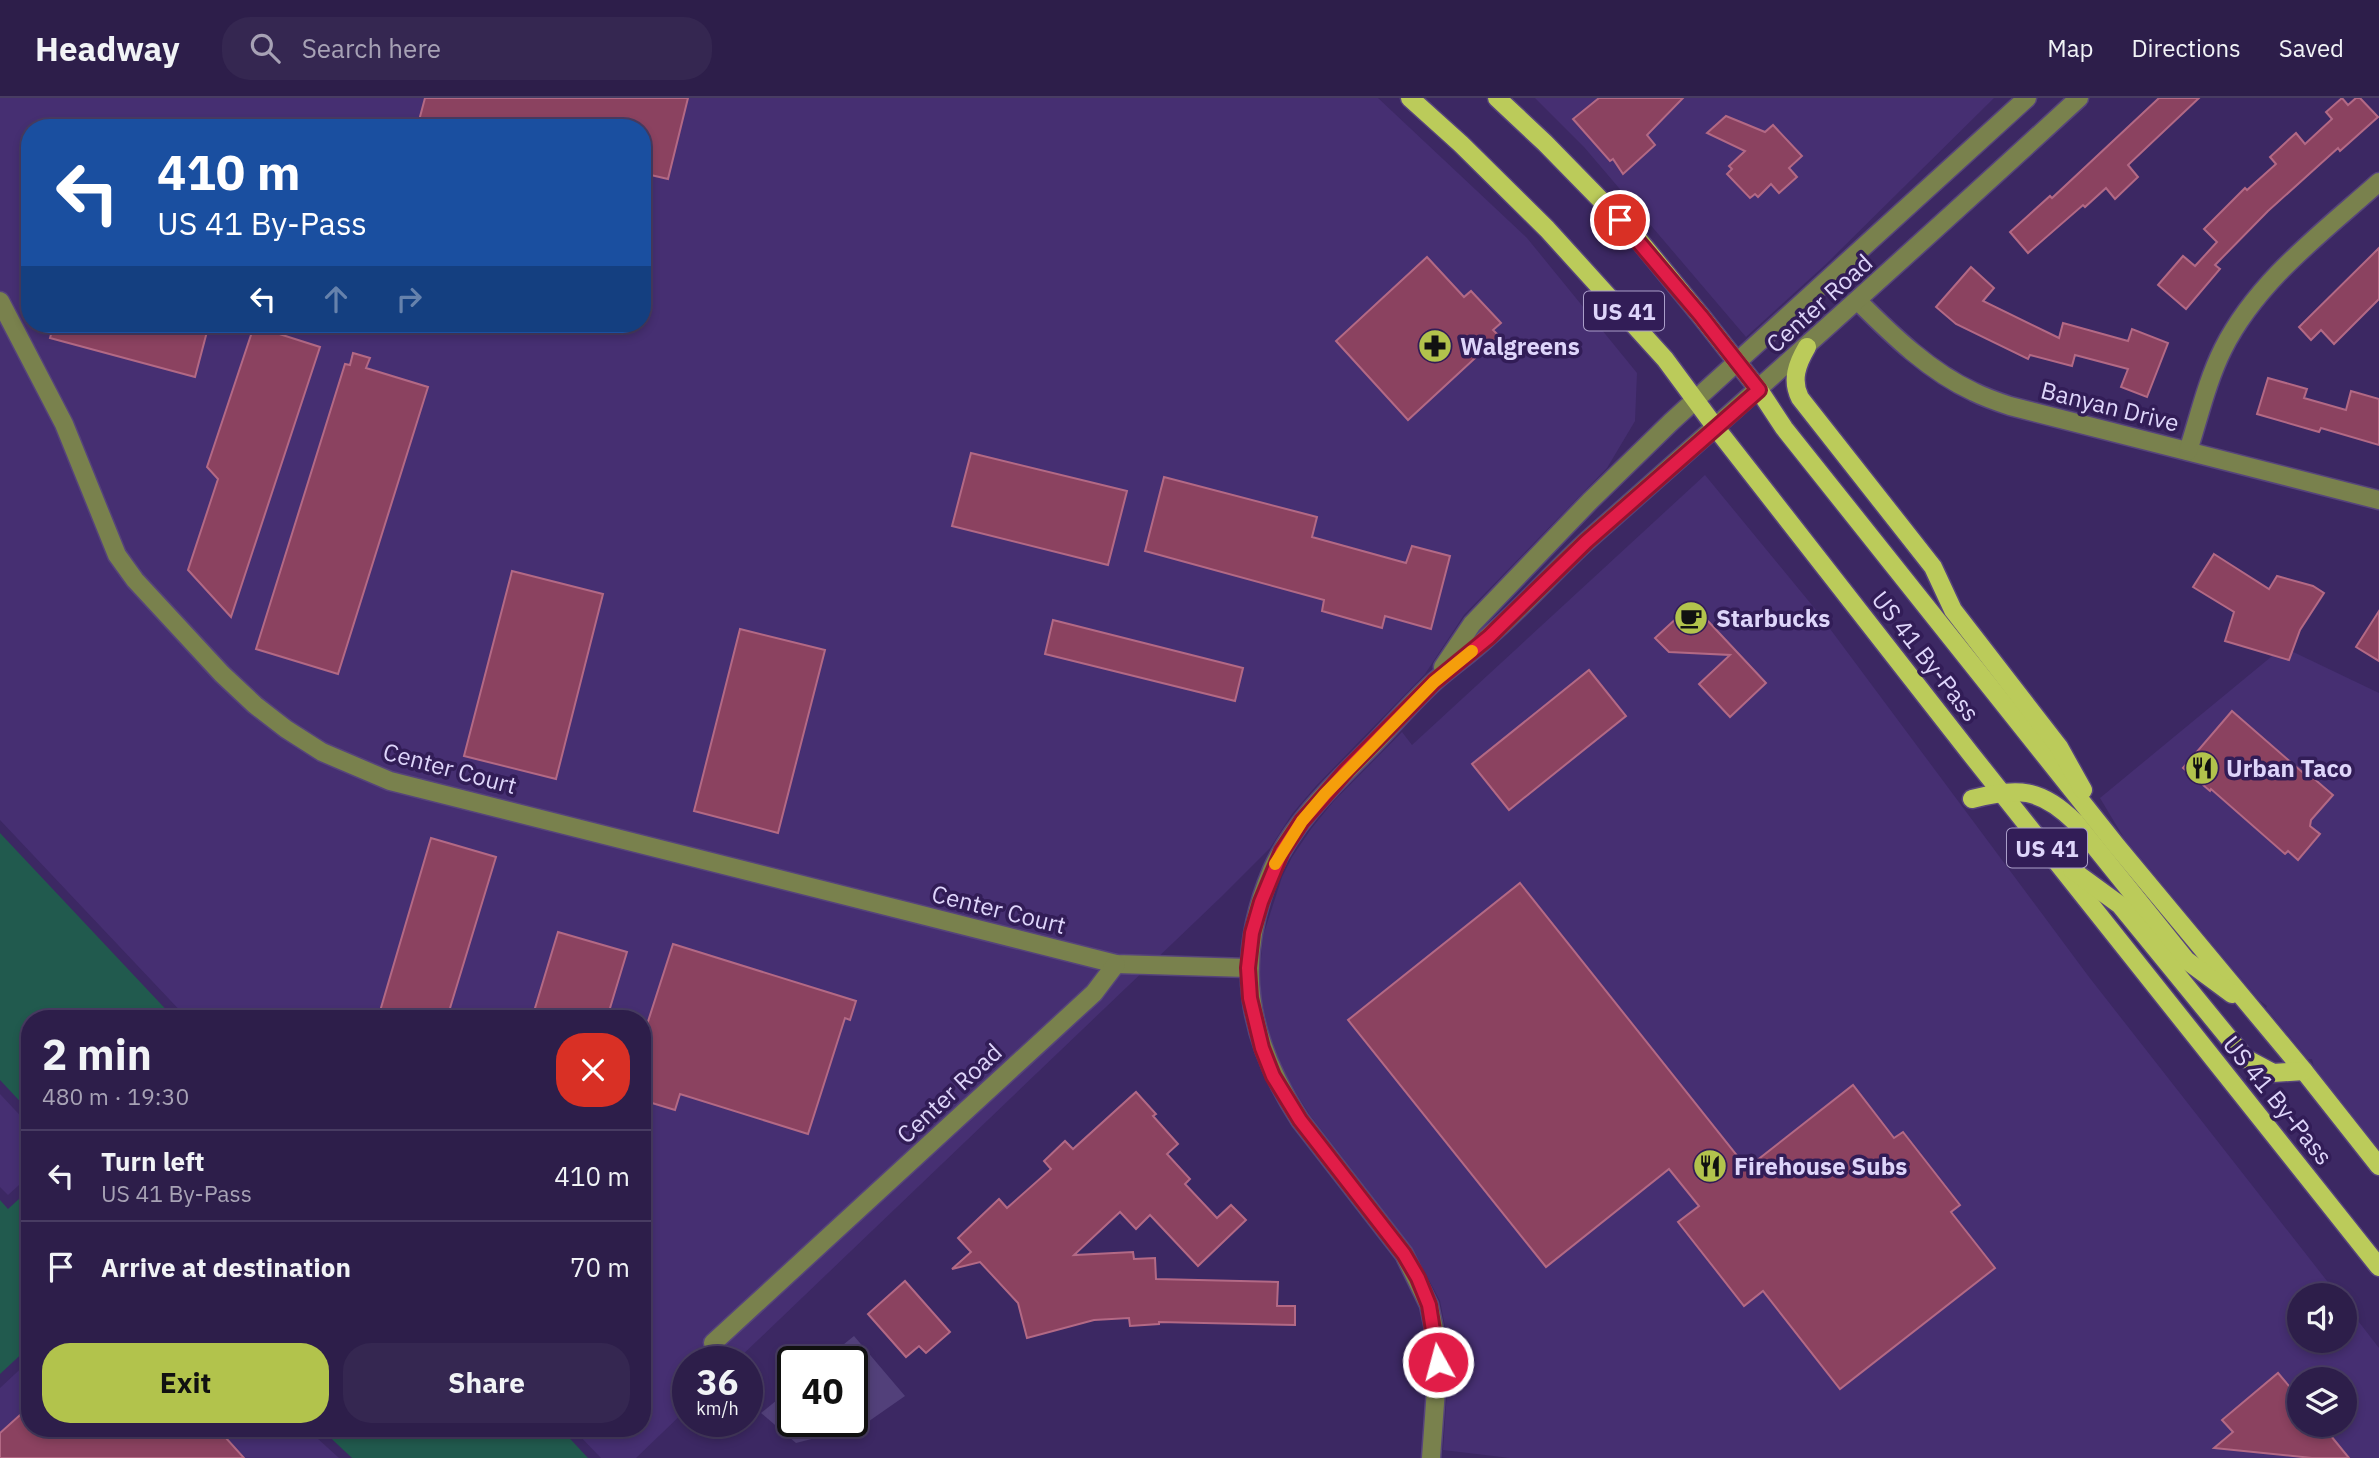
<!DOCTYPE html>
<html lang="en">
<head>
<meta charset="utf-8">
<style>
  :root { --surface:#2d1e4a; --page:#352751; --text:#f1f3f6; --muted:#a7a2b5; --line:#483c62; --accent:#b2c34c }
  body { margin:0; font-family:"IBM Plex Sans",sans-serif; background:var(--page); color:var(--text); height:100vh; display:flex; flex-direction:column; font-size:26px; white-space:nowrap }
  * { box-sizing:border-box; margin:0 }
  p { font-size:23px; color:var(--muted) }
  .icon { flex:none; width:38px; height:38px; fill:none; stroke:currentColor; stroke-width:2; stroke-linecap:round; stroke-linejoin:round }
  .map { position:relative; flex:1; overflow:hidden }
  .drawer { position:absolute; left:21px; top:912px; width:630px; height:427px; display:flex; flex-direction:column; background:var(--surface); border-radius:28px; box-shadow:0 4px 10px #0003,0 0 0 2px var(--line) }
  .drawer>* { flex:none }
  .guide { position:absolute; left:21px; top:21px; width:630px; height:214px; border-radius:28px; box-shadow:0 4px 10px #0003,0 0 0 2px var(--line); background:#1a4fa0; color:#fff; overflow:hidden }
  .controls { position:absolute; left:2287px; top:1185px; display:grid; gap:14px }
  .controls a { display:grid; place-items:center; width:70px; height:70px; border-radius:50%; background:var(--surface); box-shadow:0 4px 10px #0003,0 0 0 2px var(--line); font-size:35px }
  .speed { position:absolute; left:672px; top:1248px; display:flex; gap:14px; font-size:35px; font-weight:700; text-align:center }
  .speed>* { display:grid; place-content:center; width:91px; height:91px; border-radius:50%; background:var(--surface); box-shadow:0 4px 10px #0003,0 0 0 2px var(--line); line-height:1 }
  .speed small { font-size:18px; font-weight:400 }
  .speed .limit { border:4px solid #111; border-radius:10px; background:#fff; color:#111 }
  .pin { position:absolute; display:grid; place-items:center; width:60px; height:60px; color:#fff; margin:-30px; border:4px solid #fff; border-radius:50%; box-shadow:0 2px 7px #0007 }
  .me { position:absolute; width:77px; margin:-38px; rotate:353deg; stroke-linejoin:round; filter:drop-shadow(0 0 5px #0008) }
  .turn { display:flex; align-items:center; gap:24px; height:147px; padding:0 21px; font-size:32px }
  .turn .icon { width:91px; height:91px; stroke-width:2.5 }
  .turn b { display:block; font-size:49px; line-height:60px }
  .lanes { display:flex; align-items:center; height:66px; padding:0 21px; background:#0003; justify-content:center; gap:35px; direction:ltr }
  .lanes .off { opacity:.35 }
  .round { display:grid; place-items:center; flex:none; width:74px; height:74px; border-radius:28px; background:var(--page) }
  .summary { display:flex; align-items:center; justify-content:space-between; height:119px; padding:0 21px }
  h1 { font-size:42px; font-weight:700; line-height:52px }
  .primary-button { display:flex; gap:14px; margin-top:auto; padding:14px 21px }
  .primary-button a { flex:1; height:80px; border-radius:28px; background:var(--accent); color:#111; font-size:28px; font-weight:700; line-height:80px; text-align:center }
  .primary-button a+a { background:var(--page); color:var(--text) }
  ul { padding:0; list-style:none }
  li { display:flex; align-items:center; gap:21px; height:91px; padding:0 21px; border-top:2px solid var(--line) }
  li div { flex:1 }
  li b { display:block; font-size:26px }
  li em { font-style:normal }
  header { display:flex; align-items:center; gap:42px; box-sizing:border-box; height:98px; padding:0 35px; background:var(--surface); border-bottom:2px solid var(--line) }
  header strong { font-size:33px }
  nav { display:flex; gap:38px; margin-inline-start:auto; font-size:24px }
  .search { width:490px; height:63px; background:var(--page); display:flex; align-items:center; gap:18px; box-sizing:border-box; padding:0 24px; border-radius:28px; color:var(--muted); font-size:26px }
  .map>svg:first-child { display:block }
</style>
</head>
<body>
<header>
<strong>Headway</strong>
<div class="search"><svg class="icon" aria-label="search" viewBox="0 0 24 24"><circle cx="10" cy="10" r="6"/><path d="M15 15l6 6"/></svg>Search here</div>
<nav><a>Map</a><a>Directions</a><a>Saved</a></nav>
</header>
<div class="map">
<svg width="2379" height="1360" viewBox="0 0 2379 1360">
  <rect width="100%" height="100%" fill="#3c2863"/>
  <!-- built -->
  <g fill="#462f72" fill-rule="evenodd">
    <path d="M0 0H1378L1527 140 1637 275 1635 323 1607 370 1464 517 1425 576 1316 688 1292 716 1270 750 1221 799 736 1263 688 1264V1310L636 1360H601L572 1330H642V920H187L0 722ZM30 30H642V226H30Z"/>
    <polygon points="1535,0 1994,0 1825,167 1746,239 1584,49"/>
    <path d="M1705 377 1816 512 2089 879 2338 1197H2300V1242H2345V1206L2379 1250V1360H1510L1443 1352 1449 1264 1448 1244 1440 1203 1412 1150 1309 1016 1283 974 1272 947 1261 900 1260 871 1263 838 1282 779 1292 759 1311 731 1333 704 1402 634 1412 647ZM2300 1281H2345V1326H2300Z"/>
    <polygon points="2283,549 2379,595 2379,1051 2314,969 2312,961 2308,961 2266,910 2267,908 2259,902 2124,740 2100,700"/>
    <polygon points="0,996 30,1028 30,1077 8,1097 0,1089"/>
    <polygon points="30,1262 30,1330 306,1330 339,1360 0,1360 0,1290"/>
  </g>
  <!-- green -->
  <polygon fill="#52407a" points="854,1238 905,1298 862,1328 796,1345 761,1315 793,1289 793,1323 852,1323 852,1264 823,1263"/>
  <!-- water -->
  <g fill="#215a4e">
    <polygon points="0,735 174,920 30,920 30,1014 0,982"/>
    <polygon points="30,1091 30,1248 0,1276 0,1102 8,1111"/>
    <polygon points="320,1330 560,1330 588,1360 352,1360"/>
  </g>
  <!-- building -->
  <g fill="#8b4260" stroke="#b36985" stroke-width="2">
    <polygon points="425,0 688,0 668,81 642,75 642,30 417,30"/>
    <polygon points="1599,0 1683,0 1647,37 1655,47 1623,76 1613,61 1610,63 1573,21"/>
    <polygon points="2159,0 2199,0 2128,67 2138,79 2115,101 2106,90 2085,109 2083,107 2028,155 2010,134 2050,98 2052,100"/>
    <polygon points="2342,0 2348,7 2356,0 2360,0 2378,19 2340,53 2338,50 2268,113 2215,167 2220,171 2186,211 2158,187 2183,158 2195,168 2217,144 2204,131 2245,90 2247,92 2276,66 2270,59 2296,35 2305,46 2332,21 2326,14"/>
    <polygon points="1726,18 1765,34 1773,27 1802,58 1789,70 1797,79 1779,95 1771,86 1758,99 1755,96 1750,100 1727,76 1732,71 1729,68 1745,53 1707,35"/>
    <polygon points="2379,150 2379,201 2334,246 2321,232 2311,242 2299,229"/>
    <polygon points="1427,159 1464,199 1471,193 1501,225 1493,232 1499,238 1408,322 1336,243"/>
    <polygon points="1971,169 1994,190 1983,203 2059,240 2063,225 2128,243 2132,231 2168,245 2147,299 2121,289 2128,271 2075,257 2072,268 2030,257 2028,261 1956,226 1936,209"/>
    <polygon points="54,226 209,226 195,279 50,240"/>
    <polygon points="254,228 320,249 231,519 188,472 218,381 207,369"/>
    <polygon points="353,255 370,260 366,270 428,289 338,576 256,551 345,266 350,267"/>
    <polygon points="2268,280 2307,291 2304,300 2346,312 2351,293 2379,301 2379,347 2321,330 2319,334 2257,316"/>
    <polygon points="971,355 1127,393 1108,467 952,428"/>
    <polygon points="1164,379 1317,419 1312,439 1406,465 1412,448 1450,458 1431,531 1385,518 1382,530 1322,513 1324,502 1145,453"/>
    <polygon points="2214,456 2269,491 2277,478 2313,488 2324,495 2300,532 2289,562 2225,543 2234,514 2193,489"/>
    <polygon points="512,473 603,496 556,681 464,658"/>
    <polygon points="1692,506 1766,585 1730,619 1699,586 1730,557 1669,554 1655,540"/>
    <polygon points="2379,513 2379,563 2356,549"/>
    <polygon points="1053,522 1243,570 1235,603 1045,556"/>
    <polygon points="740,531 825,552 778,735 694,713"/>
    <polygon points="1589,572 1626,618 1509,712 1472,666"/>
    <polygon points="2232,613 2309,680 2311,678 2333,697 2311,722 2310,728 2320,736 2298,762 2288,753 2285,756 2211,691 2210,693 2183,670"/>
    <polygon points="431,740 496,759 447,920 378,920"/>
    <polygon points="1520,785 1747,1070 1853,987 1894,1040 1903,1034 1960,1107 1951,1114 1995,1170 1840,1291 1763,1193 1744,1208 1678,1124 1699,1108 1669,1071 1546,1169 1348,922"/>
    <polygon points="558,834 627,854 607,920 532,920"/>
    <polygon points="673,846 856,903 850,922 845,920 808,1036 680,996 675,1012 642,1002 642,942"/>
    <polygon points="1136,994 1156,1016 1153,1018 1178,1046 1167,1056 1190,1081 1185,1086 1217,1120 1231,1107 1246,1122 1198,1168 1150,1117 1136,1131 1120,1114 1074,1157 1133,1154 1134,1161 1155,1160 1156,1181 1278,1184 1277,1208 1295,1208 1295,1227 1159,1224 1159,1226 1130,1228 1129,1220 1094,1222 1027,1240 1018,1205 980,1164 952,1171 971,1154 958,1140 999,1101 1007,1110 1051,1071 1044,1063 1065,1043 1073,1051"/>
    <polygon points="905,1183 950,1234 926,1255 919,1248 906,1259 868,1216"/>
    <polygon points="2278,1275 2300,1301 2300,1326 2345,1326 2331,1338 2349,1360 2312,1360 2214,1350 2233,1334 2222,1322"/>
    <polygon points="30,1308 30,1330 217,1330 244,1360 0,1360 0,1335"/>
  </g>
  <g fill="none" stroke-linecap="round" stroke-linejoin="round">
    <!-- minor casing -->
    <g stroke="#56447b" stroke-width="21">
      <g id="minor">
        <polyline points="0,203 64,326 117,457 135,482 222,576 255,607 286,631 322,654 390,683 1116,866 1248,870"/>
        <path d="M1858 203C1892 237 1930 274 1974 294 1986 300 1998 304 2010 308L2379 402"/>
        <path d="M2188 353C2199 319 2207 283 2223 251 2257 183 2323 134 2379 84"/>
        <polyline points="1443,569 1472,526 1590,403 1671,324 2027,0"/>
        <polyline points="713,1245 1094,895 1116,866"/>
        <path d="M1431 1360 1438 1264 1437 1245 1429 1207 1404 1156 1300 1022C1247 940 1233 864 1272 772 1293 725 1331 689 1367 653 1390 630 1411 605 1435 583 1452 568 1471 555 1488 539 1523 509 1554 473 1588 442 1753 296 1917 149 2079 0"/>
      </g>
    </g>
    <!-- major casing -->
    <g stroke="#56447b" stroke-width="21">
      <g id="major">
        <polyline points="1410,0 1461,46 1547,131 1665,261 1716,330 1970,655 2379,1169"/>
        <polyline points="1497,0 1545,45 1633,135 1701,218 1759,292 1784,330 2116,747 2304,973 2379,1068"/>
        <path d="M1807 249C1797 266 1791 282 1800 300L1933 469 1953 512 2059 649 2083 692"/>
        <path d="M1972 701C2017 689 2041 690 2075 724L2186 862 2232 896"/>
        <polyline points="2072,772 2120,807 2245,960 2273,975 2304,973"/>
      </g>
    </g>
    <!-- minor -->
    <use href="#minor" stroke="#79814d" stroke-width="18"/>
    <!-- major -->
    <use href="#major" stroke="#bbcb5a" stroke-width="18"/>
  </g>
  <g fill="none" stroke-linecap="round" stroke-linejoin="round">
    <!-- route casing -->
    <g stroke="#92132f" stroke-width="18">
      <polyline id="route" points="1438,1264 1429,1207 1418,1180 1404,1156 1300,1022 1273,978 1262,950 1250,900 1248,870 1252,835 1261,804 1282,753 1302,723 1347,672 1434,584 1489,539 1586,444 1759,292 1701,218 1620,122"/>
    </g>
    <!-- route -->
    <use href="#route" stroke="#e11d48" stroke-width="12"/>
    <!-- slow -->
    <polyline stroke="#f59e0b" stroke-width="12" points="1275,766 1302,723 1325,696 1434,584 1472,553"/>
  </g>
  <!-- icons -->
  <defs>
    <g id="pharmacy-disc" transform="scale(1.75)"><circle r="9.5" fill="#b2c34c" stroke="#321d57"/><path d="M-2-6h4v4h4v4h-4v4h-4v-4h-4v-4h4Z" fill="#111"/></g>
    <g id="cafe-disc" transform="scale(1.75)"><circle r="9.5" fill="#b2c34c" stroke="#321d57"/><path d="M-5.5-4.5H6V0H3Q3 3.5 0 3.5H-2.5Q-5.5 3.5-5.5 0ZM3-3.2v2h1.7v-2ZM-6 4.5H4V6H-6Z" fill="#111"/></g>
    <g id="restaurant-disc" transform="scale(1.75)"><circle r="9.5" fill="#b2c34c" stroke="#321d57"/><path d="M-5-6h1v4h1v-4h1v4h1v-4h1v5L-1.5 .5V6h-2V.5L-5-1ZM5-6V6H3V1.5H1.5Q1.5-4 5-6Z" fill="#111"/></g>
  </defs>
  <g fill-rule="evenodd">
    <use href="#pharmacy-disc" x="1435" y="248"/>
    <use href="#cafe-disc" x="1691" y="520"/>
    <use href="#restaurant-disc" x="2202" y="670"/>
    <use href="#restaurant-disc" x="1710" y="1068"/>
  </g>
  <g text-anchor="middle" dominant-baseline="central" stroke-width="7" stroke-linejoin="round" paint-order="stroke">
    <!-- shield labels -->
    <g fill="#321d57" stroke="#aa9ec9" stroke-width="2">
      <rect x="1584" y="193.5" width="80" height="39" rx="5"/>
      <rect x="2007" y="730.5" width="80" height="39" rx="5"/>
    </g>
    <g font-size="23" font-weight="bold" fill="#ded5fa">
      <text x="1624" y="213">US 41</text>
      <text x="2047" y="750">US 41</text>
    </g>
    <!-- street labels -->
    <g font-size="24" fill="#ded5fa" stroke="#321d57">
      <text transform="translate(1819 205) rotate(-42)">Center Road</text>
      <text transform="translate(2110 308) rotate(14)">Banyan Drive</text>
      <text transform="translate(1926 558) rotate(52)">US 41 By-Pass</text>
      <text transform="translate(450 670) rotate(15)">Center Court</text>
      <text transform="translate(999 811) rotate(14)">Center Court</text>
      <text transform="translate(949 995) rotate(-43)">Center Road</text>
      <text transform="translate(2278 1002) rotate(51)">US 41 By-Pass</text>
    </g>
    <!-- poi labels -->
    <g font-size="24" font-weight="bold" fill="#ded5fa" stroke="#321d57" text-anchor="start">
      <text x="1460" y="248">Walgreens</text>
      <text x="1716" y="520">Starbucks</text>
      <text x="2226" y="670">Urban Taco</text>
      <text x="1734" y="1068">Firehouse Subs</text>
    </g>
  </g>
</svg>
<div class="controls">
<a><svg class="icon" aria-label="sound" viewBox="0 0 24 24"><path d="M4 9h4l5-4v14l-5-4H4zM17 9q2 3 0 6"/></svg></a>
<a><svg class="icon" aria-label="layers" viewBox="0 0 24 24"><path d="M12 4l9 5-9 5-9-5zM3 14l9 5 9-5"/></svg></a>
</div>
<div class="speed"><div>36<small>km/h</small></div><div class="limit">40</div></div>
<div class="pin" style="left:1620px;top:122px;background:#d93025"><svg class="icon" aria-label="arrive" viewBox="0 0 24 24"><path d="M6 21V4h12l-3 4 3 4H6"/></svg></div>
<svg class="me" style="left:1438px;top:1264px" viewBox="-20 -20 40 40"><circle r="17" fill="#e11d48" stroke="#fff" stroke-width="3"/><path d="M0-11L8 9 0 5-8 9z" fill="#fff"/></svg>
<div class="guide">
<div class="turn"><svg class="icon" aria-label="left" viewBox="0 0 24 24"><path d="M17 20v-9H6M10 6l-5 5 5 5"/></svg><div><b>410 m</b>US 41 By-Pass</div></div>
<div class="lanes"><svg class="icon" aria-label="left" viewBox="0 0 24 24"><path d="M17 20v-9H6M10 6l-5 5 5 5"/></svg><svg class="icon off" aria-label="ahead" viewBox="0 0 24 24"><path d="M12 20V5M6 11l6-6 6 6"/></svg><svg class="icon off" aria-label="right" viewBox="0 0 24 24"><path d="M7 20v-9h11M14 6l5 5-5 5"/></svg></div>
</div>
<section class="drawer">
<div class="summary"><div><h1>2 min</h1><p>480 m · 19:30</p></div><a class="round" style="background:#d93025;color:#fff"><svg class="icon" aria-label="close" viewBox="0 0 24 24"><path d="M6 6l12 12M18 6L6 18"/></svg></a></div>
<ul>
<li><svg class="icon" aria-label="left" viewBox="0 0 24 24"><path d="M17 20v-9H6M10 6l-5 5 5 5"/></svg><div><b>Turn left</b><p>US 41 By-Pass</p></div><em>410 m</em></li>
<li><svg class="icon" aria-label="arrive" viewBox="0 0 24 24"><path d="M6 21V4h12l-3 4 3 4H6"/></svg><div><b>Arrive at destination</b></div><em>70 m</em></li>
</ul>
<div class="primary-button"><a>Exit</a><a>Share</a></div>
</section>
</div>
</body>
</html>
